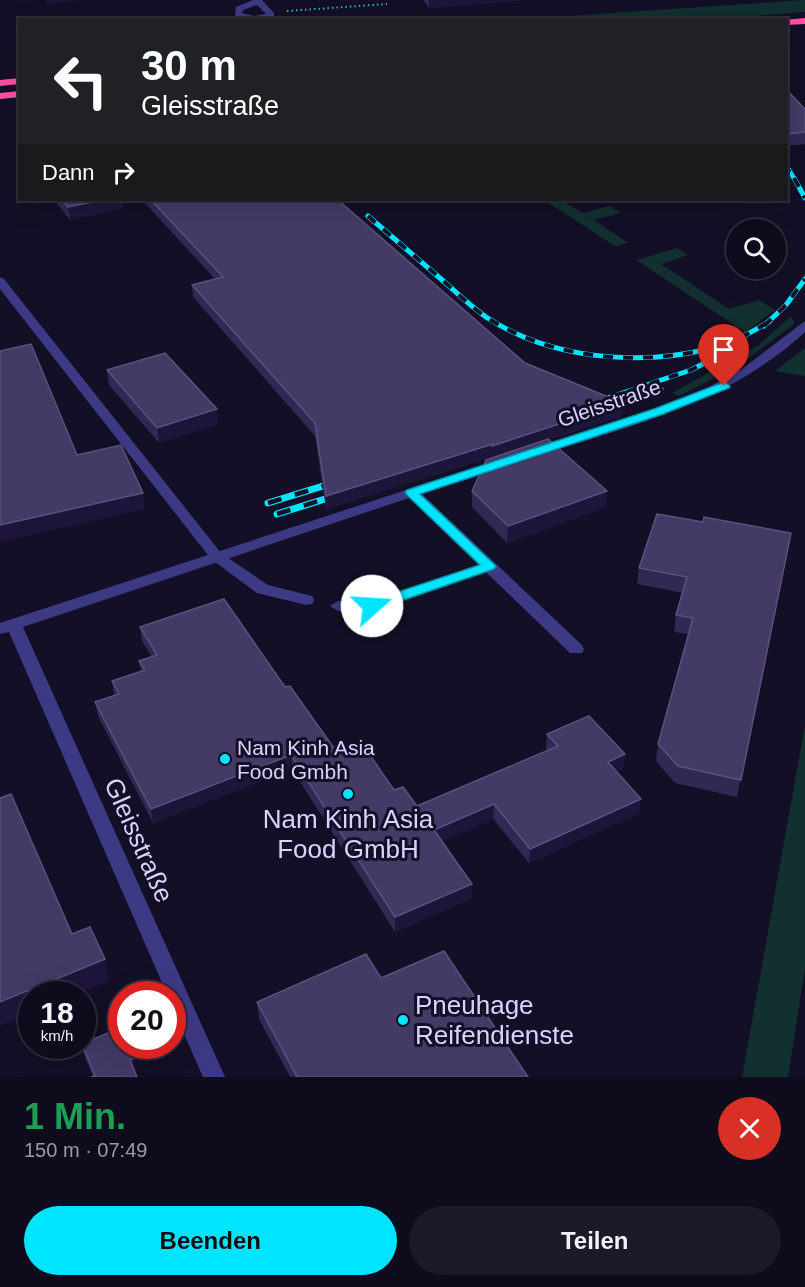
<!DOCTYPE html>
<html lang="de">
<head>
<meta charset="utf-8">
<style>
  :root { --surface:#0e0b1c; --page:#1c1929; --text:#f1f3f6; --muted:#9b9ba3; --line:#2e2b3b; --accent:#00e5ff }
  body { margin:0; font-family:Helvetica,sans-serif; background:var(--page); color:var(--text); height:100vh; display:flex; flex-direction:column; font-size:22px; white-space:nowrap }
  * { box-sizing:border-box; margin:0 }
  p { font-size:20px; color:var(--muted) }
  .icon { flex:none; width:33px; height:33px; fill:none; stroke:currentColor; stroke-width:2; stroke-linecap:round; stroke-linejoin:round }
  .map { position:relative; height:1077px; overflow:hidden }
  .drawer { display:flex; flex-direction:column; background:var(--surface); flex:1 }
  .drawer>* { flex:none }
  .guide { position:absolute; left:18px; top:18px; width:770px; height:183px; border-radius:0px; box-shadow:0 6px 24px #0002,0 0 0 2px var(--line); background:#202124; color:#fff; overflow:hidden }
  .buttons { position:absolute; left:726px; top:219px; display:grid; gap:12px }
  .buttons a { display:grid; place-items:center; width:60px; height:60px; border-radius:50%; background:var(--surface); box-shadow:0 6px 24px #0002,0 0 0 2px var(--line); font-size:30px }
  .speed { position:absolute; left:18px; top:981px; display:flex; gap:12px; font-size:30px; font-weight:700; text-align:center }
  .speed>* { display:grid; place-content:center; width:78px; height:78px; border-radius:50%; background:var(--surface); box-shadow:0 6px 24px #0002,0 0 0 2px var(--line); line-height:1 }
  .speed small { font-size:15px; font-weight:400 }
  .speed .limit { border:9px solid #d22; background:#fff; color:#111 }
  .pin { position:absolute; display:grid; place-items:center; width:51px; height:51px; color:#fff; margin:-62px -26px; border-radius:50% 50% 50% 0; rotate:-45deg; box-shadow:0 0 6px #0007 }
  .pin .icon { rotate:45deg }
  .me { position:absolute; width:66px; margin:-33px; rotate:71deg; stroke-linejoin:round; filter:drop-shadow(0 0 4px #0008) }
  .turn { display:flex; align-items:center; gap:21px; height:126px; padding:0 24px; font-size:27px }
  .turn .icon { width:78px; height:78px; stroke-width:2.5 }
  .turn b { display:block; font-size:42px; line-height:51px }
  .then { display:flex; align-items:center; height:57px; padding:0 24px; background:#0003; gap:12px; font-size:22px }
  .round { display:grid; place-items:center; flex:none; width:63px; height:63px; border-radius:32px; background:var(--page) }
  .head { display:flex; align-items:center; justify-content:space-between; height:102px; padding:0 24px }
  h1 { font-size:36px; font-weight:600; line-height:45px; color:#1e9e55 }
  .primary-button { display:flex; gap:12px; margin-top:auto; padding:12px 24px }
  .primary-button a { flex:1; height:69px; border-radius:36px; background:var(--accent); color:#111; font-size:24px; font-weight:600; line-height:69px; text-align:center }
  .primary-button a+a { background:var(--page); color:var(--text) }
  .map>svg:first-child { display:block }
</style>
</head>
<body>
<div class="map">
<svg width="805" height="1077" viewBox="0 0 805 1077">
  <rect width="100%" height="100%" fill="#130f26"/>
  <!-- green -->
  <g fill="#12302f">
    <polygon points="805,0 805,12 700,20 523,19"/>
    <polygon points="544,200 561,200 583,213 610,206 621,213 594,220 628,243 615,246"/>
    <polygon points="677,248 688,255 661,264 729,309 759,300 775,310 745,332 636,260"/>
    <polygon points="790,317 794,320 793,325 739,365 679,396 672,393 759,345"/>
    <polygon points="805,348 805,376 775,371"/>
    <polygon points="805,725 805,969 788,1077 742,1077"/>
  </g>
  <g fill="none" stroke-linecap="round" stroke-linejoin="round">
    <!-- path -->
    <polyline stroke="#2fb8b0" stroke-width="2" stroke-dasharray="1.5 3" stroke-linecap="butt" points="287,11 387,4"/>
    <!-- service -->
    <g fill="#3d3a85" fill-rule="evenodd">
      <polygon points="0,277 4,279 221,553 268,585 312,596 314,600 312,604 306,605 257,593 211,559 0,289"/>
      <polygon points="489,561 494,563 497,566 494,569 372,611 338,611 330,606 338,601 371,601"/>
    </g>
    <!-- minor -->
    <g fill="#3d3a85" fill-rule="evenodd">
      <path d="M253 0H262L274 13V17C262 22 246 21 235 16L236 7ZM257 5 266 14 254 16 242 13 243 10Z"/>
      <path d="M805 321V332C729 402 636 424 540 455L535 456 528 452 530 449 638 415 709 387 742 369Z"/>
      <polygon points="501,459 506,460 508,463 506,466 422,494 582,645 584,649 582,653 570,653 409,498 23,627 225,1077 203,1077 172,1007 172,994 167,994 9,632 0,634 0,623"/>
    </g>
    <!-- motorway -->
    <g fill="#ff4fa3" fill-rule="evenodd">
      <polygon points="805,18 805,24 786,25 786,20 784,20"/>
      <polygon points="20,78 20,84 0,86 0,80"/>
      <polygon points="20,91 20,97 0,99 0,93"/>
    </g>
    <!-- rail-far2 casing -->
    <g stroke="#00e5ff" stroke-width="4.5">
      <polyline id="rail-far2" points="786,165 795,180"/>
    </g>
    <!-- rail-far1 casing -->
    <g stroke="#00e5ff" stroke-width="5">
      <g id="rail-far1">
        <polyline points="794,178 805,198"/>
        <path d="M368 216C392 237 417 258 441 279 456 292 470 306 486 317 550 359 639 367 712 348 733 343 752 332 770 321"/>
        <polyline points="764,326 786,305 805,279"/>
        <polyline points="593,403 691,370 738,346"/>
        <polyline points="610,409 661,389"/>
      </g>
    </g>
    <!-- rail casing -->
    <g stroke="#00e5ff" stroke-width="7">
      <g id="rail">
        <polyline points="608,410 614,408"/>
        <polyline points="268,503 323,486"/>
        <polyline points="277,514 325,499"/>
      </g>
    </g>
    <!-- rail-far2 -->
    <use href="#rail-far2" stroke="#130f26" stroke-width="3" stroke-dasharray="8" stroke-linecap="butt"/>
    <!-- rail-far1 -->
    <use href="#rail-far1" stroke="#130f26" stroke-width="4" stroke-dasharray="10" stroke-linecap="butt"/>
    <!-- rail -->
    <use href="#rail" stroke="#130f26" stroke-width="4.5" stroke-dasharray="14" stroke-linecap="butt"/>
  </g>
  <!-- wall -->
  <g fill="#312854">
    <polygon points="423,0 527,0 429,8"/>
    <polygon points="786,89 805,109 805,144 786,146"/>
    <polygon points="54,200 122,200 123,208 70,220"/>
    <polygon points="142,200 338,200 525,363 623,403 622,416 549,440 606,507 507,543 472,507 472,491 492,457 326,509 315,436 193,297 192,285 215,279"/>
    <polygon points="107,370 218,424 159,443 109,385"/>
    <polygon points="703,522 791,533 737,797 675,783 656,761 658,744 688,634 674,632 676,615 683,593 637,584 639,568"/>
    <polygon points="140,627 285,687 338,754 417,806 548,751 546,748 547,734 623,769 616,772 639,813 529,863 493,819 442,841 472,898 395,932 292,769 153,823 98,716 95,702 114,696 112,681 141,671 139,661 152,657 142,641"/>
    <polygon points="381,978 528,1077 290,1077 259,1019 257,1002"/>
    <polygon points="82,1046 136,1069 93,1076 84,1055"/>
  </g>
  <!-- shaded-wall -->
  <g fill="#1d163a">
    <polygon points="46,0 85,0 46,4"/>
    <polygon points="429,0 527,0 429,8"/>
    <polygon points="102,200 122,200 123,208 70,220 68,207"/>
    <polygon points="623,403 622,416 492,459 492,457 326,509 326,496"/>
    <polygon points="217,409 218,424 159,443 157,428"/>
    <polygon points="607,491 606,507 507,543 508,526"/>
    <polygon points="143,493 145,509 0,542 0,525"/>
    <polygon points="625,754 623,769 606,777 608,762"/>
    <polygon points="291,755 292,769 153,823 151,809"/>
    <polygon points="641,799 639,813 529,863 530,849"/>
    <polygon points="494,804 493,819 434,845 434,830"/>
    <polygon points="472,884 472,898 395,932 395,917"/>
    <polygon points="105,959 109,981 76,994 32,994 32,1013 0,1026 0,1002"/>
    <polygon points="134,1058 136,1069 132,1071 130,1060"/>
  </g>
  <!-- building -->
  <g fill="#433a66" stroke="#5a527e" stroke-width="1.5">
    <polygon points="786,89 805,109 805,132 786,134"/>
    <polygon points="62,200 102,200 68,207"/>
    <polygon points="151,200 338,200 525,363 623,403 492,446 493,444 326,496 315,423 192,285 223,277"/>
    <polygon points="31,344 77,455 121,445 143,493 0,525 0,351"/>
    <polygon points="165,353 217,409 157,428 107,370"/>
    <polygon points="548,439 607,491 508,526 472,491 486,460"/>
    <polygon points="657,514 703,522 704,517 791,533 741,780 678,766 658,744 693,618 676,615 687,577 639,568"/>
    <polygon points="224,599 285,687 290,686 338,754 363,745 394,790 403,787 417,806 558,746 547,734 589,716 625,754 608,762 641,799 530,849 494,804 434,830 472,884 395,917 291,755 151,809 95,702 119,694 112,681 145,670 139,661 157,655 140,627"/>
    <polygon points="11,794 72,934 90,927 105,959 0,1002 0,798"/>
    <polygon points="444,951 528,1077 297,1077 257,1002 366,954 381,978"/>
    <polygon points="120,1028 122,1030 122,1046 128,1046 134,1058 130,1060 137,1077 91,1077 95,1076 82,1044"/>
  </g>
  <!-- route -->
  <polygon fill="#00e5ff" stroke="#0095a6" stroke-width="1.5" points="724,382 730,386 729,388 663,414 420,494 496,566 494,569 377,609 372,610 365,606 367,602 480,565 407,495 405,492 407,490 654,409"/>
  <!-- markers -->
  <g fill="#00e5ff" stroke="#130f26" stroke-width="2">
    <circle cx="225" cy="759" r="6"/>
    <circle cx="348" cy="794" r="6"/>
    <circle cx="403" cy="1020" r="6"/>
  </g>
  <g text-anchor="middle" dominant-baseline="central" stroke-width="6" stroke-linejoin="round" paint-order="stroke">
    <!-- street labels -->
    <g font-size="21" fill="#d9d4ff" stroke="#130f26">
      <text transform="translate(609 403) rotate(-19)">Gleisstraße</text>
    </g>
    <!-- poi labels -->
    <g font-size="21" fill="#d9d4ff" stroke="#130f26" text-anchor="start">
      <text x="237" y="747">Nam Kinh Asia<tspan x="237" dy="24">Food Gmbh</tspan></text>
    </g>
    <!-- near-poi labels -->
    <g font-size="26" fill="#d9d4ff" stroke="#130f26">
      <text x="348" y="819">Nam Kinh Asia<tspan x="348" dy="30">Food GmbH</tspan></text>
      <text x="415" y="1005" text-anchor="start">Pneuhage<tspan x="415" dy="30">Reifendienste</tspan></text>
    </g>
    <!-- near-street labels -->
    <g font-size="26" fill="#d9d4ff" stroke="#130f26">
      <text transform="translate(139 840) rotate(66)">Gleisstraße</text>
    </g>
  </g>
</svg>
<div class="buttons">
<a><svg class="icon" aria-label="search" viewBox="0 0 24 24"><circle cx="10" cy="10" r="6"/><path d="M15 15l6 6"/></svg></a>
</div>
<div class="speed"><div>18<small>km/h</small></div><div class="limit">20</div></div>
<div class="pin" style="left:724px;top:386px;background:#d93025"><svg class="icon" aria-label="arrive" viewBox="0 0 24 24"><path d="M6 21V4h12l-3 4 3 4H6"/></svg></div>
<svg class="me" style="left:372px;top:606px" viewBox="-20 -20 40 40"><circle r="19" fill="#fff"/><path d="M0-13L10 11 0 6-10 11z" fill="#00e5ff"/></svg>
<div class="guide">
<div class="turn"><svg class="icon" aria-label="left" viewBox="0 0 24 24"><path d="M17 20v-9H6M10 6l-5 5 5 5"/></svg><div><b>30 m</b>Gleisstraße</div></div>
<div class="then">Dann<svg class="icon" aria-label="right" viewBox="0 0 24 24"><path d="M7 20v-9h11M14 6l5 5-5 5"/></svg></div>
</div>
</div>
<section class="drawer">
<div class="head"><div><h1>1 Min.</h1><p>150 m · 07:49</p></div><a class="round" style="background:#d93025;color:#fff"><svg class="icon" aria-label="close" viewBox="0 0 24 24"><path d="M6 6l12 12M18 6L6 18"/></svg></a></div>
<div class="primary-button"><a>Beenden</a><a>Teilen</a></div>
</section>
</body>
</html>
